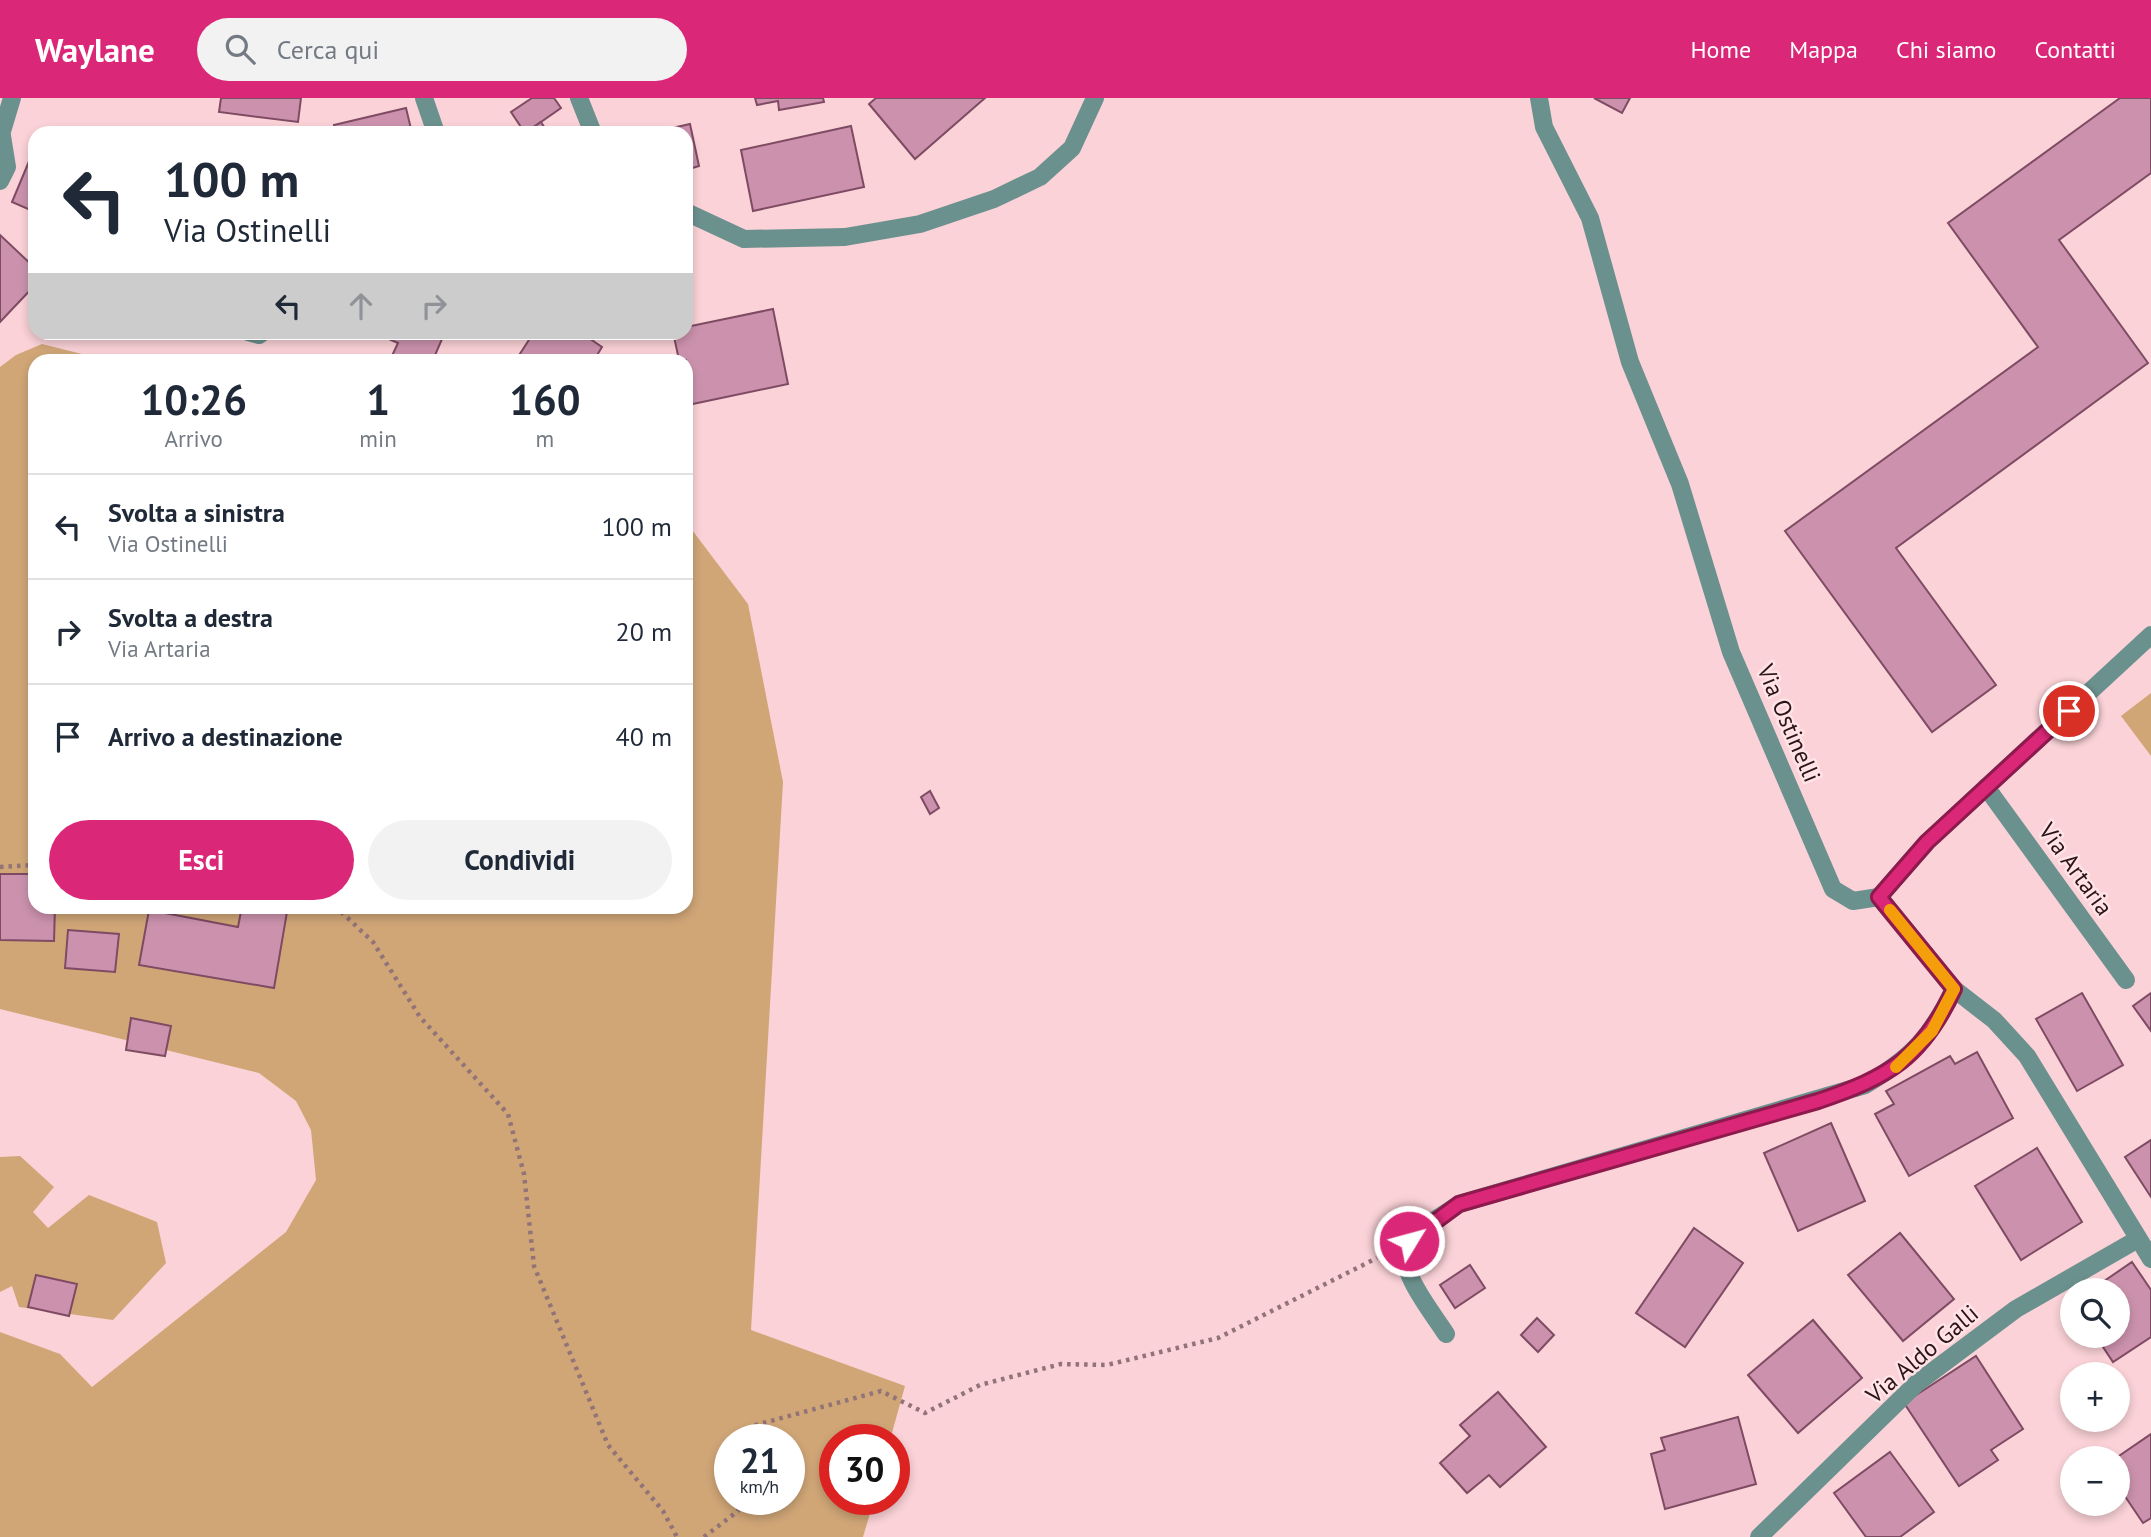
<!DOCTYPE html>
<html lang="it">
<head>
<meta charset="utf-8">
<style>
  :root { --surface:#fff; --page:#f2f2f3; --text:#1f2937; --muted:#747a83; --line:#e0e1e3; --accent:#db2777 }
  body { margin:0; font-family:"PT Sans",sans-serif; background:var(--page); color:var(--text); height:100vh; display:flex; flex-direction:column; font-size:26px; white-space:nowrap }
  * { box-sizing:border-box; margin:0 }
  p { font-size:23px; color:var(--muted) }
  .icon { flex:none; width:38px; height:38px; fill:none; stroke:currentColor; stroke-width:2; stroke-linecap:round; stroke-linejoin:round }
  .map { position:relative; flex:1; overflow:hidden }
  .panel { position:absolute; left:28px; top:256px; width:665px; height:560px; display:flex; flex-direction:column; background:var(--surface); border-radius:21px; box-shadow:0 4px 10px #0003 }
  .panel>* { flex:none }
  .hud { position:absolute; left:28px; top:28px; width:665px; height:214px; border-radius:21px; box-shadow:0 4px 10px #0003; background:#fff; color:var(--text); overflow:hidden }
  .buttons { position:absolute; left:2060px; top:1180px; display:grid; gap:14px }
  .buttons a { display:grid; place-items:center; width:70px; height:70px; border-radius:50%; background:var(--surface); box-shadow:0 4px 10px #0003; font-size:35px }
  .speed { position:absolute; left:714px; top:1326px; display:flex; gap:14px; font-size:35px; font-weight:700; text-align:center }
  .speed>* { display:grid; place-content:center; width:91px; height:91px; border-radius:50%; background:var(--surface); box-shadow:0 4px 10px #0003; line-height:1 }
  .speed small { font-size:18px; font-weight:400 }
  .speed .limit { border:10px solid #d22; background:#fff; color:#111 }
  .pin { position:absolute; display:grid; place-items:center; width:60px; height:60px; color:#fff; margin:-30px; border:4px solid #fff; border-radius:50%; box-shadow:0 2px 7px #0007 }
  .me { position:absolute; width:77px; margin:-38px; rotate:53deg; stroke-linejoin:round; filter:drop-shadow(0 0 5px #0008) }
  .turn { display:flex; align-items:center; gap:24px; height:147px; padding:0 21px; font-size:32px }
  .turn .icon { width:91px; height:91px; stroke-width:2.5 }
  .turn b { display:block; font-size:49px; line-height:60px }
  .lanes { display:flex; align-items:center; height:66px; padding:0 21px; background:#0003; justify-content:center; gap:35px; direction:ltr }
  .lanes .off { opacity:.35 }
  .eta { display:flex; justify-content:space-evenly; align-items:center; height:119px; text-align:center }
  .eta b { font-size:42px; font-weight:600; line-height:49px }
  .button { display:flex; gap:14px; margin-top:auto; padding:14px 21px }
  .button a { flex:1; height:80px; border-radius:42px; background:var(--accent); color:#fff; font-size:28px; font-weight:600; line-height:80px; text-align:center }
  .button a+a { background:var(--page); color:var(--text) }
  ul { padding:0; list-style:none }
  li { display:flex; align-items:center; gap:21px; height:105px; padding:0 21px; border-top:2px solid var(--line) }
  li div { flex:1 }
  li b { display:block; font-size:26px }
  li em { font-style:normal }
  header { display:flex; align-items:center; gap:42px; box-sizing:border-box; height:98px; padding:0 35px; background:var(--accent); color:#fff }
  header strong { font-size:33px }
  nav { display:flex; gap:38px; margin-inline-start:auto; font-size:24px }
  .search { width:490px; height:63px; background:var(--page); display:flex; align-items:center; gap:18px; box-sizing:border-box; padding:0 24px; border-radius:38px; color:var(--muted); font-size:26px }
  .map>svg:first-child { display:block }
</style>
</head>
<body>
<header>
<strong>Waylane</strong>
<div class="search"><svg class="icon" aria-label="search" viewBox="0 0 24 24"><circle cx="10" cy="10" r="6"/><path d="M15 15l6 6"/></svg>Cerca qui</div>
<nav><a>Home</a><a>Mappa</a><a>Chi siamo</a><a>Contatti</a></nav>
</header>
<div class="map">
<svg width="2151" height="1439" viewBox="0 0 2151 1439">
  <rect width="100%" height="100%" fill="#fad2d7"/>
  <!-- green -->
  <g fill="#d0a677" fill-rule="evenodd">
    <path d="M42 246 106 262H35V808H686V424L748 506 783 684 751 1232 905 1288 890 1342H835V1402H874L863 1439H0V1234L60 1256 92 1289 286 1134 316 1082 311 1032 296 1003 259 975 0 911V269L16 257ZM730 1342H789V1402H730Z"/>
    <polygon points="2151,595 2151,658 2121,618"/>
    <polygon points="20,1058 54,1089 33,1114 48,1130 89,1097 157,1124 166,1165 113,1222 19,1209 12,1188 0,1194 0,1059"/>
  </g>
  <!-- building -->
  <g fill="#cc92ad" stroke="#7e4b63" stroke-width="2">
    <polygon points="221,0 301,0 298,24 219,14"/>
    <polygon points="532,0 554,0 561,10 525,35 511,14"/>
    <polygon points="755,0 823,0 824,4 779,12 778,3 757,7"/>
    <polygon points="876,0 985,0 915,61 869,6"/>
    <polygon points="1594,0 1630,0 1622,15"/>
    <polygon points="2120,0 2151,0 2151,75 2059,142 2148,265 1896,450 1996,587 1932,634 1785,433 2038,249 1948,125"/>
    <polygon points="406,10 412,35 336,35 334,27"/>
    <polygon points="541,24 548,35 524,35 525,35"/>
    <polygon points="690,26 699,68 686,72 686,35 650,35"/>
    <polygon points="851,28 864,89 753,113 741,52"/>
    <polygon points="35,49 35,114 12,104"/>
    <polygon points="0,137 35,170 35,187 0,224"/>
    <polygon points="773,211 788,286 688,307 686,262 679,262 673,234 686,234 686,229"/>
    <polygon points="373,234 445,234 433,262 390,262 398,245"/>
    <polygon points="534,234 580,234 602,249 594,262 516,262"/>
    <polygon points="930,693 939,710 930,716 921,699"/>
    <polygon points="0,776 35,776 35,808 55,808 54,843 0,842"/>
    <polygon points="242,808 288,808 274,890 139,867 149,812 238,829"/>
    <polygon points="68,832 119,836 115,874 65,870"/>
    <polygon points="2082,895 2123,967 2077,993 2036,921"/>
    <polygon points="2151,895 2151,933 2133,908"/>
    <polygon points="131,920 171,928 165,958 126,952"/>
    <polygon points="1977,954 2013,1020 1909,1078 1875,1016 1894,1006 1886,993 1950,958 1955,966"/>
    <polygon points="1831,1025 1865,1103 1798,1133 1764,1055"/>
    <polygon points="2151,1042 2151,1099 2125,1059"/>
    <polygon points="2037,1050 2082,1124 2021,1162 1975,1088"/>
    <polygon points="1694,1130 1743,1165 1685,1249 1636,1215"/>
    <polygon points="1900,1135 1954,1201 1903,1243 1848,1177"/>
    <polygon points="2132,1164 2151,1192 2151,1239 2113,1264 2095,1237 2118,1237 2118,1192 2091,1192"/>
    <polygon points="1470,1167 1485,1190 1455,1210 1440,1187"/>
    <polygon points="36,1177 77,1186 69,1218 28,1209"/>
    <polygon points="1537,1220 1554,1237 1538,1254 1521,1237"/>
    <polygon points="1813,1222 1862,1280 1798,1335 1748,1277"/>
    <polygon points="1976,1258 2023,1331 1991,1352 1998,1362 1959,1388 1904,1305"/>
    <polygon points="1498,1294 1546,1349 1500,1389 1489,1377 1467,1395 1440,1365 1470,1338 1460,1327"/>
    <polygon points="1738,1319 1756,1386 1665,1411 1651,1356 1665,1352 1661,1340"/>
    <polygon points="2151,1336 2151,1420 2143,1425 2118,1388 2116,1360"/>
    <polygon points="1890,1354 1934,1414 1900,1439 1866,1439 1834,1395"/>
  </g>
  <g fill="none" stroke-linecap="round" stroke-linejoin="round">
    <!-- path -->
    <g stroke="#927377" stroke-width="4.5" stroke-dasharray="3.5 5" stroke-linecap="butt">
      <polyline points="0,769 35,767"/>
      <polyline points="335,808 373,844 420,919 508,1016 524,1076 534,1168 608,1347 663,1413 677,1439"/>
      <polyline points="750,1342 752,1328 881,1293 925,1315 980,1287 1061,1266 1107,1267 1218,1240 1377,1160"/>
      <polyline points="704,1439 738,1413 740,1402"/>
    </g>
    <!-- minor -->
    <g stroke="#6b918e" stroke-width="18">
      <polyline points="424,0 436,35"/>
      <polyline points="579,0 593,35"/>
      <polyline points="1539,0 1544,29 1590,120 1630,264 1680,386 1731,554 1833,791 1853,803 1879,799 1954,891 1994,922 2027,958 2151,1161"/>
      <polyline points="0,40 12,0"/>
      <polyline points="0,83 7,69 2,38"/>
      <polyline points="686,114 744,141 845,139 920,126 994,101 1040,79 1072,50 1095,0"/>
      <polyline points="248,234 259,237 263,234"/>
      <polyline points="1986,689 2126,882"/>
      <polyline points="1879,799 1927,744 2151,537"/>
      <path d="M1446 1236C1433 1215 1394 1169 1408 1146 1418 1130 1444 1117 1459 1106L1865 987C1911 960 1931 939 1954 891"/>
      <polyline points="1759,1439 1917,1285 2016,1211 2138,1141"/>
    </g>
  </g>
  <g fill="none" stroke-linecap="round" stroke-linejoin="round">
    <!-- route casing -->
    <g stroke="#8e194d" stroke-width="18">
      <path id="route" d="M1409 1143 1459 1106 1818 1003C1889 979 1922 960 1954 891L1879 799 1927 744 2069 613"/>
    </g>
    <!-- route -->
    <use href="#route" stroke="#db2777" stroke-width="12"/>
    <!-- slow -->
    <polyline stroke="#f59e0b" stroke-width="12" points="1890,812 1954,891 1932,933 1896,969"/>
  </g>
  <g text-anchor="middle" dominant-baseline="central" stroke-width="5" stroke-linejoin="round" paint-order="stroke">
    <!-- street labels -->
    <g font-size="24" fill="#2b1417" stroke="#ffe3e6">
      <text transform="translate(1789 625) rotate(67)">Via Ostinelli</text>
      <text transform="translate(2076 771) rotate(54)">Via Artaria</text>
      <text transform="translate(1922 1256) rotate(-40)">Via Aldo Galli</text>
    </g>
  </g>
</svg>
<div class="buttons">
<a><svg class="icon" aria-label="search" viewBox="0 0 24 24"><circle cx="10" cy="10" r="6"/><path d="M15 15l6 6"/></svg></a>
<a>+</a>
<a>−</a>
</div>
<div class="speed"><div>21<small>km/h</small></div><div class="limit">30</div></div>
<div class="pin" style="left:2069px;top:613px;background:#d93025"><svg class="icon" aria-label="arrive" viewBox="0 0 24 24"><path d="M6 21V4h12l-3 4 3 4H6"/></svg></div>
<svg class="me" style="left:1409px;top:1143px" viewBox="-20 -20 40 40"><circle r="17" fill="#db2777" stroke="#fff" stroke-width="3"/><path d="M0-11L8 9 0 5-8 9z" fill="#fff"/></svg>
<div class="hud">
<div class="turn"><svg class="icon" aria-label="left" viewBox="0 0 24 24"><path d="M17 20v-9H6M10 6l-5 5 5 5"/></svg><div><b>100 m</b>Via Ostinelli</div></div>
<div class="lanes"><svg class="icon" aria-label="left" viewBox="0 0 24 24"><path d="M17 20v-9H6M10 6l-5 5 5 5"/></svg><svg class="icon off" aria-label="ahead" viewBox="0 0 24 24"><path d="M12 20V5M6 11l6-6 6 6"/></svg><svg class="icon off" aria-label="right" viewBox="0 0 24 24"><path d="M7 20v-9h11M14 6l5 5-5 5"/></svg></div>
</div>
<section class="panel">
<div class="eta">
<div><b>10:26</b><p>Arrivo</p></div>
<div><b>1</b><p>min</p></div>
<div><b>160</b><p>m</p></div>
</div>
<ul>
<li><svg class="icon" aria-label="left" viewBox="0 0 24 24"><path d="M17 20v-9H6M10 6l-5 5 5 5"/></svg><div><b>Svolta a sinistra</b><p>Via Ostinelli</p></div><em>100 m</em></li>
<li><svg class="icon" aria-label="right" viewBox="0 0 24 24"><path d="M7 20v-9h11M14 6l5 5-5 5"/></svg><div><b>Svolta a destra</b><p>Via Artaria</p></div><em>20 m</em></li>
<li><svg class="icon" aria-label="arrive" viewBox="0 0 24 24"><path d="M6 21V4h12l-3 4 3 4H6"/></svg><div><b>Arrivo a destinazione</b></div><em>40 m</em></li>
</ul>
<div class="button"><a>Esci</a><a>Condividi</a></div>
</section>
</div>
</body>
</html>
